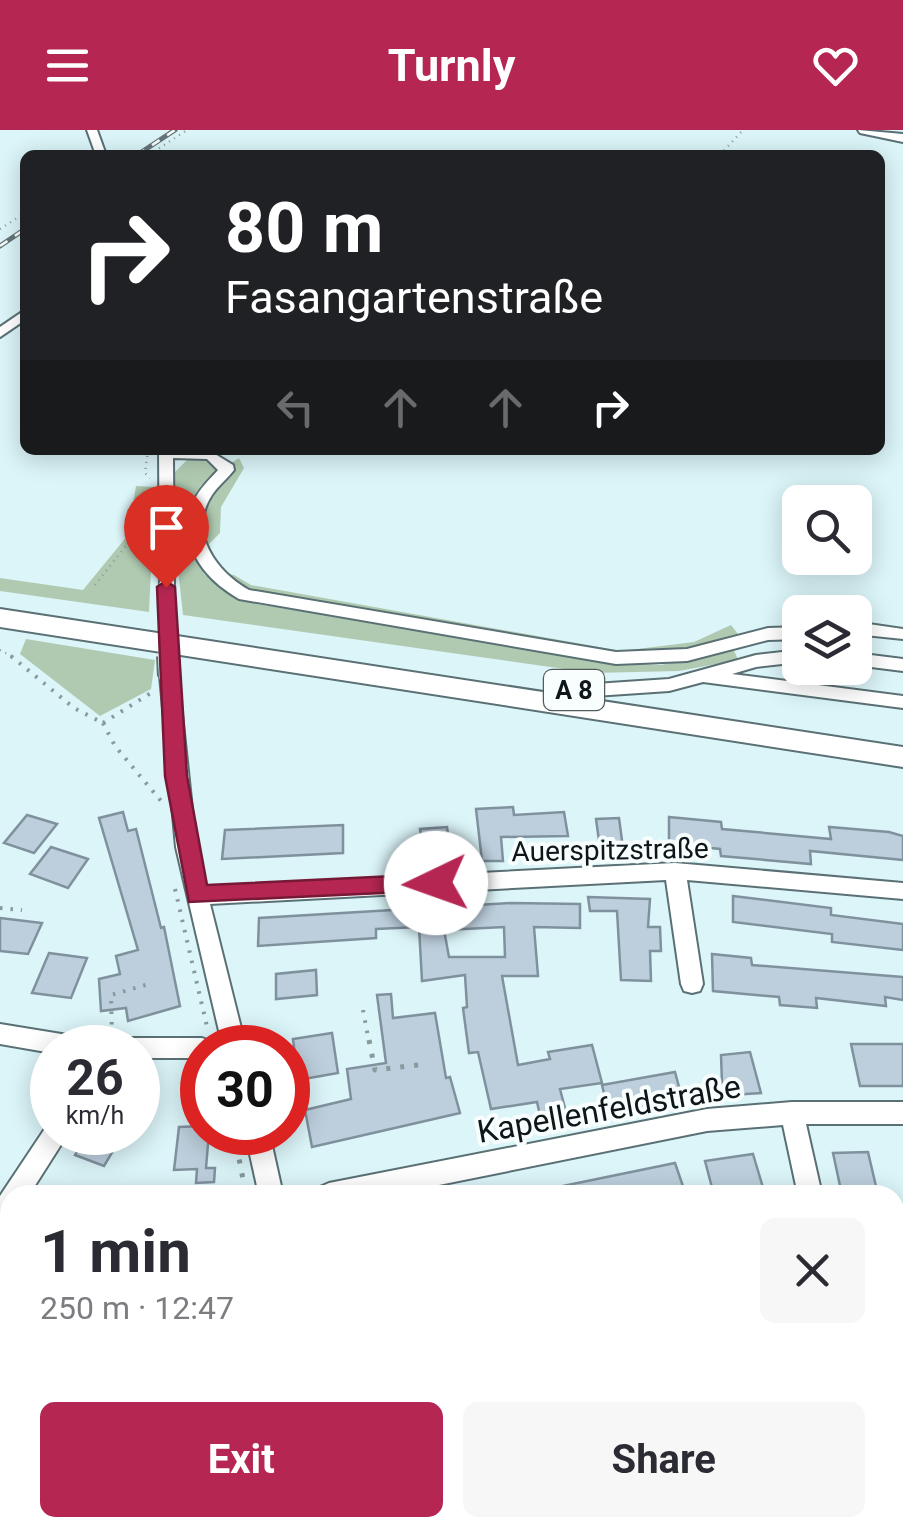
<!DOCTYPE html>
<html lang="en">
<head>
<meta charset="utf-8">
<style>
  :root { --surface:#fff; --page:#f7f7f7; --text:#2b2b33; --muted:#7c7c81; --accent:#b62653 }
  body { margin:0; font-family:Roboto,sans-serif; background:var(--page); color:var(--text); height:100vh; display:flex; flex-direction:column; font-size:38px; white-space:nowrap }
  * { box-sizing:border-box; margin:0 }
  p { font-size:32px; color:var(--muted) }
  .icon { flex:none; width:55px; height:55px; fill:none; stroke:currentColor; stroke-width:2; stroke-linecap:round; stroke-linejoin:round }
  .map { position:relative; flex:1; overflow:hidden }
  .panel { position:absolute; left:0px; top:1055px; width:905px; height:352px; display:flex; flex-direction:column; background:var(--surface); border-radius:30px 30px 0 0; box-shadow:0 5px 25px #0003 }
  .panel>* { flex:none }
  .top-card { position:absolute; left:20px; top:20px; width:865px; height:305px; border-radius:15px; box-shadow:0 5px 25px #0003; background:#202124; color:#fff; overflow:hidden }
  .controls { position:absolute; left:782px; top:355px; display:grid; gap:20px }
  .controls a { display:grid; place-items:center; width:90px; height:90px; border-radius:15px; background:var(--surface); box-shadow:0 5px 25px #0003; font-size:50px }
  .speed { position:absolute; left:30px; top:895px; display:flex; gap:20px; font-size:50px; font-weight:700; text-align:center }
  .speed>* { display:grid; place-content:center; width:130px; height:130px; border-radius:50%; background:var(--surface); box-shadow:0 5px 25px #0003; line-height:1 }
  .speed small { font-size:25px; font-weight:400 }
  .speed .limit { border:15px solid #d22; background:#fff; color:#111 }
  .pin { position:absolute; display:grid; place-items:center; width:85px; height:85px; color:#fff; margin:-102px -42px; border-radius:50% 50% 50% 0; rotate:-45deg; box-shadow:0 0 10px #0007 }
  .pin .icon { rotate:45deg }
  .me { position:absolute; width:110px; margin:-55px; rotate:267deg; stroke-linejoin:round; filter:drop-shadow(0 0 8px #0008) }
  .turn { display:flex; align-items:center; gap:35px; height:210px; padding:0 40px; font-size:45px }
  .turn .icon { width:130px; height:130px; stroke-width:2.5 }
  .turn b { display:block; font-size:70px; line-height:85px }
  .lanes { display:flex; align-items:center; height:95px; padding:0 40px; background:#0003; justify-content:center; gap:50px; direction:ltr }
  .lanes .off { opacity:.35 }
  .round { display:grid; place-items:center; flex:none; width:105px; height:105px; border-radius:15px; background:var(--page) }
  .summary { display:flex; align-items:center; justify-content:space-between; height:170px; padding:0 40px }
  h1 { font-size:60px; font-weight:700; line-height:75px }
  .action { display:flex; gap:20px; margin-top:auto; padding:20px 40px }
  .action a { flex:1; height:115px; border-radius:15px; background:var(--accent); color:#fff; font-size:40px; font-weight:700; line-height:115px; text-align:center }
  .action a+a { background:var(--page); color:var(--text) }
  header { display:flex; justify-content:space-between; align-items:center; height:130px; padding:0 40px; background:var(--accent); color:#fff; font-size:45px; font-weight:700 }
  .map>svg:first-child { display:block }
</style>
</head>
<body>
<header><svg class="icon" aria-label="menu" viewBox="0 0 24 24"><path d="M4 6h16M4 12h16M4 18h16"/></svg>Turnly<svg class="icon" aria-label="heart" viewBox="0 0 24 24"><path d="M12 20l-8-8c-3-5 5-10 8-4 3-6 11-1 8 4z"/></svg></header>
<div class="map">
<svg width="903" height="1407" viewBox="0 0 903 1407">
  <rect width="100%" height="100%" fill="#dbf5f9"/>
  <!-- green -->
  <g fill="#b0cab1">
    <polygon points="239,328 244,338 221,377 220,403 206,417 206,372 231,346 229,334"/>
    <polygon points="187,330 208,330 220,336 196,370 196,421 204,444 231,465 257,474 640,534 661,535 733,518 738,530 679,541 593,543 183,485 171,375 175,342"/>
    <polygon points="136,356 155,357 149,482 0,461 0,448 83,460 128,405"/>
    <polygon points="218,442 234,445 251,455 621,521 694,512 731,495 741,508 689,522 620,526 246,462"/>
    <polygon points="26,509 155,530 151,559 100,586 20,524"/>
  </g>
  <!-- building -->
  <g fill="#bdcfdd" stroke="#80919e" stroke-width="2.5" fill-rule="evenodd">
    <polygon points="513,677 514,685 564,682 568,706 501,707 503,731 482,731 476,679"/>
    <polygon points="123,682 128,701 136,699 161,798 164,797 180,876 128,891 126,878 101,881 99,849 120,844 116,826 138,820 99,688"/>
    <polygon points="27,685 57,694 34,723 4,713"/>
    <polygon points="669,687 721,692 722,699 831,709 829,697 889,702 903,706 903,730 810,721 811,734 721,726 720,719 669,714"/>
    <polygon points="619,688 623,718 600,718 596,689"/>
    <polygon points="343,695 343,723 222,729 225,700"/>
    <polygon points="447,697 450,721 423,723 420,699"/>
    <polygon points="51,717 88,729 68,758 30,744"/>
    <polygon points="733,766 831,778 831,785 903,794 903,820 832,812 832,804 733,792"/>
    <polygon points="588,767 650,769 648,797 660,797 661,821 650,821 651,851 621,850 617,781 590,781"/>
    <path d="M511 773 580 774V798L534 797 538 846H502L518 935 550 929 548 922 592 915 602 953 560 959 567 986 541 990 537 972 491 979 478 922 469 923 463 878 467 877 465 845 422 851 419 797 376 799V808L258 816 259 788ZM504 797 505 827H449L444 800Z"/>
    <polygon points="0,788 42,793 28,824 0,821"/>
    <polygon points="49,823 87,828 71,868 32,863"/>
    <polygon points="712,824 751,828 752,835 903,847 903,870 885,867 886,876 816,868 817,878 780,875 779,867 713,861"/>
    <polygon points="316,840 317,865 276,869 276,844"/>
    <polygon points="391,864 393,888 435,883 446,948 450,947 460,983 312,1017 305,980 351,969 347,939 386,933 377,865"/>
    <polygon points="332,903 338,943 298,950 293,909"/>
    <polygon points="851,914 903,914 903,956 860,956"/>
    <polygon points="750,922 761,963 731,965 728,953 722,953 721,925"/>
    <polygon points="675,942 683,972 608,980 602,955"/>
    <polygon points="202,996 202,1002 209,1002 206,1038 215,1038 214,1052 196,1053 197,1039 174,1040 179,997"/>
    <polygon points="88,1002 122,1006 104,1036 75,1025"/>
    <polygon points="868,1022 878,1065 842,1065 833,1023"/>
    <polygon points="753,1024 764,1061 714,1065 705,1031"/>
    <polygon points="675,1033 686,1065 553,1065 553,1058"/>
  </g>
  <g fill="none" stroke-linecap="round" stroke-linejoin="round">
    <!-- minor casing -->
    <g stroke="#5a7074" stroke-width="4">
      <g id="minor">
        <polygon points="87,0 97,0 106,25 96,25"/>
        <polygon points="25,180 25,190 0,207 0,197"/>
        <path d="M159 320 210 321 233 335 234 340C227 349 218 356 212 365 187 403 217 442 249 460L616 522 687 519 768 498 800 497V509L768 510 687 531 616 534 239 469C204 449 175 413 194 371 199 359 210 349 218 340L207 329 173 328 174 457 166 462 160 461Z"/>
        <polygon points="855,492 903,499 903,509 855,504"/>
        <polygon points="800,520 800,532 756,537 732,544 903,566 903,578 703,552 669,561 580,567 571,561 580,555 669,549 756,525"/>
        <polygon points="855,523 903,529 903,541 855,535"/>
        <polygon points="169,540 178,546 196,717 206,757 675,733 903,753 903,769 687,750 703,854 700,861 692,863 684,861 681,854 666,750 210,774 246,918 223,918 176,717 160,546"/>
        <polygon points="0,894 86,908 94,911 97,918 52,918 52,923 0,914"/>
        <polygon points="124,908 202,908 210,911 213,918 202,918 202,928 138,928 138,918 113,918 116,911"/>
        <polygon points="792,972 903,972 903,994 806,994 822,1065 798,1065 783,995 707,1001 389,1065 317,1065 320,1057 329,1053 707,979"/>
        <polygon points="52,992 52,1002 68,1002 64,1010 29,1065 10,1065 10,1095 0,1100 0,1066 48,994"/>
        <polygon points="245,1002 269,1002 283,1065 259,1065"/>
        <polygon points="903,1256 903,1284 895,1285 895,1257"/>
        <polygon points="303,1398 332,1398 333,1407 303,1407"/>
        <polygon points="817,1398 846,1398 847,1407 817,1407"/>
      </g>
    </g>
    <!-- major casing -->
    <g stroke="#5a7074" stroke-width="4">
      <polygon id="major" points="858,0 903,4 903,12 860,3"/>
    </g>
    <!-- highway casing -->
    <g stroke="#5a7074" stroke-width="4">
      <polygon id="highway" points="0,479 903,617 903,637 0,497"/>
    </g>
    <!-- path-far2 -->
    <g stroke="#879a9d" stroke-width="2.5" stroke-dasharray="1 5" stroke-linecap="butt">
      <polyline points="149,25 187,0"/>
      <polyline points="720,25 743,0"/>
      <polyline points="0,99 25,83"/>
      <polyline points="148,320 145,343 150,348"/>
      <polyline points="95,455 151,384"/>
      <polyline points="0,520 15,528"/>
    </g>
    <!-- path-far1 -->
    <g stroke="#879a9d" stroke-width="4" stroke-dasharray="2.5 8" stroke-linecap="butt">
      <polyline points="11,526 74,578 103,593"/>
      <polyline points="103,593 115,616 161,671"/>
      <polyline points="103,593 154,561"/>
      <polyline points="175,759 208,901"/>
      <polyline points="0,778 22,780"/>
      <polyline points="363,880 369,912"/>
      <polyline points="112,905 111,865 149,854"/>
    </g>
    <!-- path -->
    <g stroke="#879a9d" stroke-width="5" stroke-dasharray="4 10" stroke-linecap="butt">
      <polyline points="369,910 375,940 427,934"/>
      <polyline points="234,1002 246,1065"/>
    </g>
    <!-- minor -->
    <use href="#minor" fill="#fff" fill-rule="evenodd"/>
    <!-- major -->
    <use href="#major" fill="#fff" fill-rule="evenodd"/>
    <!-- highway -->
    <use href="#highway" fill="#fff" fill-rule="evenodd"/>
    <!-- rail casing -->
    <g stroke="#647477" stroke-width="5">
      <g id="rail">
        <polyline points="137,25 175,0"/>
        <polyline points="0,116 25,99"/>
      </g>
    </g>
    <!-- rail -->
    <use href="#rail" stroke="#f8fdfe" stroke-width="2.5" stroke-dasharray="9" stroke-linecap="butt"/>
    <!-- minor-bridge-far1 casing -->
    <g stroke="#5a7074" stroke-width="18" stroke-linecap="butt">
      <polyline id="minor-bridge-far1" points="166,457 168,528"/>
    </g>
    <!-- minor-bridge casing -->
    <g stroke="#5a7074" stroke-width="24" stroke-linecap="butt">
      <polyline id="minor-bridge" points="168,526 169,546"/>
    </g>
    <!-- minor-bridge-far1 -->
    <use href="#minor-bridge-far1" stroke="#fff" stroke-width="15"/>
    <!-- minor-bridge -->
    <use href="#minor-bridge" stroke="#fff" stroke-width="20"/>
  </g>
  <!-- route -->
  <polygon fill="#b62653" stroke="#761936" stroke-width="2.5" points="166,451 175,457 187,646 207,755 436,744 445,746 445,760 189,772 165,646 157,457"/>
  <g text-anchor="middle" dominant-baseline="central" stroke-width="8" stroke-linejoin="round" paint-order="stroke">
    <!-- shield labels -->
    <rect fill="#f8fdfe" stroke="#545b5d" stroke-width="2.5" x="544" y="540" width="60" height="40" rx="8"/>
    <g font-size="25" font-weight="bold" fill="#0d1618">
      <text x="574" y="560">A 8</text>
    </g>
    <!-- street labels -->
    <g font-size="28" fill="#0d1618" stroke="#f8fdfe">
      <text transform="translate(610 720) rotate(-1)">Auerspitzstraße</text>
    </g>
    <!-- near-street labels -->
    <g font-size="32" fill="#0d1618" stroke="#f8fdfe">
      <text transform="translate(609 979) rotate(-10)">Kapellenfeldstraße</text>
    </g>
  </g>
</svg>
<div class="controls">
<a><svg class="icon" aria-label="search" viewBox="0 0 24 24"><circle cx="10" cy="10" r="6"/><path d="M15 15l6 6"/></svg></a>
<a><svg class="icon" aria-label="layers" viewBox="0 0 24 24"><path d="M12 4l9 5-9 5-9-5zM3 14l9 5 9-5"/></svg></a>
</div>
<div class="speed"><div>26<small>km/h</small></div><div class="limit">30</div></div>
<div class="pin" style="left:166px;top:457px;background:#d93025"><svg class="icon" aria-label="arrive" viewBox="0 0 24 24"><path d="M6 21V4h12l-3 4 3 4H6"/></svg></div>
<svg class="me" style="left:436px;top:753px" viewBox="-20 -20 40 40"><circle r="19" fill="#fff"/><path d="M0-13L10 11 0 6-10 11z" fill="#b62653"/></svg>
<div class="top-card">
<div class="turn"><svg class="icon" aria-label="right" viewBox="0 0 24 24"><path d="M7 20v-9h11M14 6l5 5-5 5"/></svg><div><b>80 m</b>Fasangartenstraße</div></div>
<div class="lanes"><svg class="icon off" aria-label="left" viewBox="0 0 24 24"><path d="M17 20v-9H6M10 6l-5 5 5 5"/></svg><svg class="icon off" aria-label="ahead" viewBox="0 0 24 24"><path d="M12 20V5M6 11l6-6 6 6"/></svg><svg class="icon off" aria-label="ahead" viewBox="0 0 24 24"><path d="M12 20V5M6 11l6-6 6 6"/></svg><svg class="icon" aria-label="right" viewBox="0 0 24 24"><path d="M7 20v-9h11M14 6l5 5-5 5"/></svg></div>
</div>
<section class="panel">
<div class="summary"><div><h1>1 min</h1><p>250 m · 12:47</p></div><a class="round"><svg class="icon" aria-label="close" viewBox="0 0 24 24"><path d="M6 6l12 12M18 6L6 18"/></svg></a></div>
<div class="action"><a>Exit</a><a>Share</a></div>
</section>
</div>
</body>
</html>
